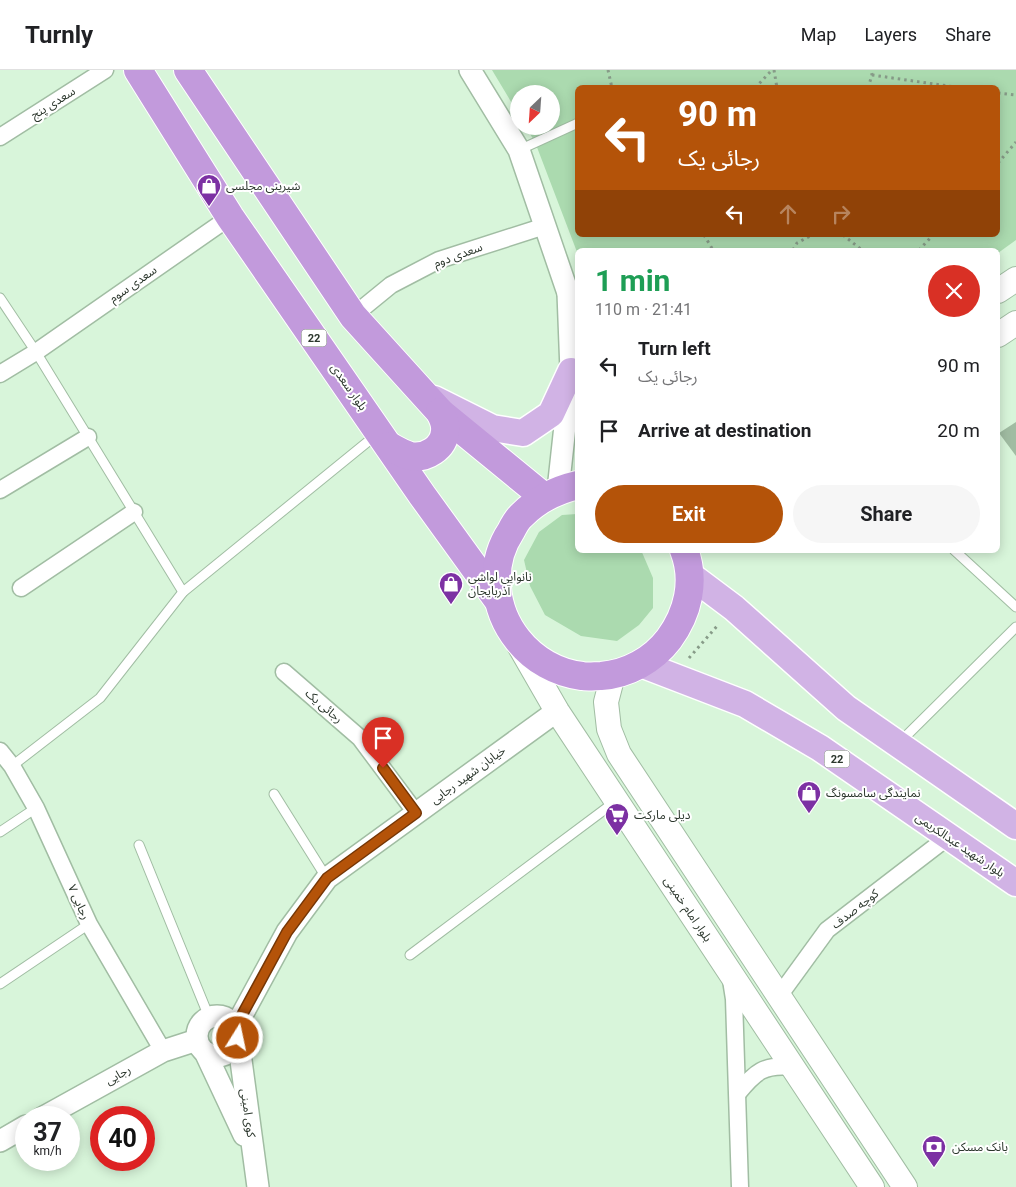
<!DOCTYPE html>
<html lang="en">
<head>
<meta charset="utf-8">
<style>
  :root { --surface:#fff; --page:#f6f6f6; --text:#202124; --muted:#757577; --line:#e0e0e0; --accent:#b45309 }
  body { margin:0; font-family:Roboto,"Noto Sans Arabic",sans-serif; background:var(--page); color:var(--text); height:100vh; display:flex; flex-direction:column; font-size:19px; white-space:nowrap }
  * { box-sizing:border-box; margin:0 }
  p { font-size:16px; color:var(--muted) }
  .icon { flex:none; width:28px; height:28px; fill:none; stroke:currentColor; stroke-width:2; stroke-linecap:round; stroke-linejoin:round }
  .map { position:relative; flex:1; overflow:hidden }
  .side { position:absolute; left:575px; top:178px; width:425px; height:305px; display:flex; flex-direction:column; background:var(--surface); border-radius:8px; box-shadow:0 2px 12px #0003 }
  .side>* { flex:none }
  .banner { position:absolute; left:575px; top:15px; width:425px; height:152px; border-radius:8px; box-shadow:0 2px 12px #0003; background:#b45309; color:#fff; overflow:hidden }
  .needle { width:32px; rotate:205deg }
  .controls { position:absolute; left:510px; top:15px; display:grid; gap:10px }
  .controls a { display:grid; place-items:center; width:50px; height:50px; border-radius:50%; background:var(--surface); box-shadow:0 2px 12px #0003; font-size:25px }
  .speed { position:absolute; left:15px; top:1036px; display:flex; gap:10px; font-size:25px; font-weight:700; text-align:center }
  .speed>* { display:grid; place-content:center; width:65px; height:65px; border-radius:50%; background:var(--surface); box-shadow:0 2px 12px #0003; line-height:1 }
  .speed small { font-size:12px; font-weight:400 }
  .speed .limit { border:8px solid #d22; background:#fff; color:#111 }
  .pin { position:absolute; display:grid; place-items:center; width:42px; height:42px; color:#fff; margin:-51px -21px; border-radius:50% 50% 50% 0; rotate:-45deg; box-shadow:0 0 5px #0007 }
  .pin .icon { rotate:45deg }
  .me { position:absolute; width:55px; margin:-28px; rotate:10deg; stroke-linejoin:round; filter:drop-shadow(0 0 4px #0008) }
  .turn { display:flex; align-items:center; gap:18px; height:105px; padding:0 20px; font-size:22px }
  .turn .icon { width:65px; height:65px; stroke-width:2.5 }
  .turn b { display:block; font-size:35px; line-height:42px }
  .lanes { display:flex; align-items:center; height:48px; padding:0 20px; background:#0003; justify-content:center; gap:25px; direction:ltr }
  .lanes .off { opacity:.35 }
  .round { display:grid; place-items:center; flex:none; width:52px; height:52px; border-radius:26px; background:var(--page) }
  .overview { display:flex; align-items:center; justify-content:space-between; height:85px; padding:0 20px }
  h1 { font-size:30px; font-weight:700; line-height:38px; color:#1e9e55 }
  .button { display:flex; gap:10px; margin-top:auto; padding:10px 20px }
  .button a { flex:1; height:58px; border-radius:30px; background:var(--accent); color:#fff; font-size:20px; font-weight:700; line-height:58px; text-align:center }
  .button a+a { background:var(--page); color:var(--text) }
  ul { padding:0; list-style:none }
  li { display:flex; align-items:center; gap:15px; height:65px; padding:0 20px }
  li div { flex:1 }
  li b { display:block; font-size:19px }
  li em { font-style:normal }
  header { display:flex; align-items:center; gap:30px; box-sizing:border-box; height:70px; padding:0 25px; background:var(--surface); border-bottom:1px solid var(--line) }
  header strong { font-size:24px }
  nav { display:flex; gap:28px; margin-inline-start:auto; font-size:18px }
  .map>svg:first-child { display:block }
</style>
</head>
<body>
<header>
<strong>Turnly</strong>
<nav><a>Map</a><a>Layers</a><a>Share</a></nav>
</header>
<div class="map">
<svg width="1016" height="1117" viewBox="0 0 1016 1117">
  <rect width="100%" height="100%" fill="#d8f5da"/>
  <!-- green -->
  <g fill="#abdaaf" fill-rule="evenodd">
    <path d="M492 0H1016V170L998 183V180H578L577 182 535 72 525 56H551V24H519V45ZM578 18H998V165H578Z"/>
    <polygon points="577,444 578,480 641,480 653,508 653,538 639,555 617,571 581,566 545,545 530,516 524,490 539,462 562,445"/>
  </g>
  <!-- building -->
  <polygon fill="#a0bca2" points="1016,352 1016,386 999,363"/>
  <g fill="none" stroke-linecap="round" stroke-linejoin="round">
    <!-- service casing -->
    <g stroke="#a1bda3" stroke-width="11">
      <g id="service">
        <polyline points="519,80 578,53"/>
        <polyline points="0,228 36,282 183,522"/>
        <polyline points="954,480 1016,537"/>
        <polyline points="900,672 1016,557"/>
        <polyline points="12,696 100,628 183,522 376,365"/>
        <polyline points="274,724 326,807"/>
        <polyline points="0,762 36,738"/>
        <polyline points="139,775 209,947"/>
        <polyline points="410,885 616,731"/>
        <polyline points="0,914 89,854"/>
      </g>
    </g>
    <!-- minor casing -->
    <g stroke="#a1bda3" stroke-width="19">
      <g id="minor">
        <polyline points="0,67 105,0"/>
        <polyline points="353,246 391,215 439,190 545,156"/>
        <polyline points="0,304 36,282 230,147"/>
        <polyline points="0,420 88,367"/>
        <polyline points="21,518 134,442"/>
        <polyline points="284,602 360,668 416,743"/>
        <polyline points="0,681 12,696 36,738 89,854 163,981"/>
        <polyline points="731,910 734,929 740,1117"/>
        <polyline points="779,926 827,860 948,767"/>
        <path d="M738 1023C755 1002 764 994 792 997"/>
      </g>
    </g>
    <!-- tertiary casing -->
    <g stroke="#a1bda3" stroke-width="24">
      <g id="tertiary">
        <polyline points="470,0 519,80 568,223"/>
        <polyline points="558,420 571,301 568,223 578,249"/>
        <circle cx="217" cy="966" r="20"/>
        <polyline points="236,956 287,862 327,808 557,641"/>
        <polyline points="238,968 258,1117"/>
        <polyline points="205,982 244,1065"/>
        <polyline points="42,1048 163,981 197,970"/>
        <polyline points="0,1071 26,1056"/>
      </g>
    </g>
    <!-- secondary casing -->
    <g stroke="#a1bda3" stroke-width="26">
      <g id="secondary">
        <polyline points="998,221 1016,209"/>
        <polyline points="998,265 1016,253"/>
        <polyline points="519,575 557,641 872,1117"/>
        <polyline points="613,605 606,632 609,659 619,684 905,1117"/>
      </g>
    </g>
    <!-- primary casing -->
    <g stroke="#fff" stroke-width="29">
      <g id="primary">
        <polyline points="434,329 492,358 523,363 551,344 571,301"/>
        <polyline points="690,505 734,538 846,638 1016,756"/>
        <polyline points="641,594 745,634 820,678 1016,813"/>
      </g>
    </g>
    <!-- trunk casing -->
    <g stroke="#fff" stroke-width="30">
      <g id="trunk">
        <polyline points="138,0 230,147 422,425 498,530"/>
        <polyline points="188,0 353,246 440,342 544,427"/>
        <path d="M389 376C396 380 403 384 410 386 426 389 444 378 445 361 446 354 443 348 440 342"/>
        <path d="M578 415C556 420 538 429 522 445 517 449 514 455 511 461 489 494 493 539 518 570 534 590 557 603 582 606 588 607 595 606 601 606 628 604 653 590 669 569 688 543 696 511 684 480"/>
      </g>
    </g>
    <!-- path -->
    <g stroke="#879b88" stroke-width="3" stroke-dasharray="2.5 4" stroke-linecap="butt">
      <polyline points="608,0 612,18"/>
      <polyline points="774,0 777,18"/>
      <polyline points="872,5 962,18"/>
      <polyline points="755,18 772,0"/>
      <polyline points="868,18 872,5 871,0"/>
      <polyline points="998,23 1016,25"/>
      <polyline points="998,93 1016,72"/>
      <polyline points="704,165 713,180"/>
      <polyline points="843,165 862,180"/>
      <polyline points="793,180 797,173 812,165"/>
      <polyline points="919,180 933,165"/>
      <polyline points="689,588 718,555"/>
    </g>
    <!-- service -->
    <use href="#service" stroke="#fff" stroke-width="9"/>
    <!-- minor -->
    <use href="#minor" stroke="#fff" stroke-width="16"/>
    <!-- tertiary -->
    <use href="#tertiary" stroke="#fff" stroke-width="21"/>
    <!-- secondary -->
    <use href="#secondary" stroke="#fff" stroke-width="24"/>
    <!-- primary -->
    <use href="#primary" stroke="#d1b3e5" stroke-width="26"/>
    <!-- trunk -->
    <use href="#trunk" stroke="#c29adc" stroke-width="28"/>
  </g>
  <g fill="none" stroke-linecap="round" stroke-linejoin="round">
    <!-- route casing -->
    <g stroke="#753606" stroke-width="12">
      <polyline id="route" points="238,968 236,956 287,862 327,808 416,743 383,698"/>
    </g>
    <!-- route -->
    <use href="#route" stroke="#b45309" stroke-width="9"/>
  </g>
  <!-- icons -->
  <defs>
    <g id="shop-pin" transform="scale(1.25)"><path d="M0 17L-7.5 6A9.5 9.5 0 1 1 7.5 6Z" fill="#7c31a3" stroke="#fff"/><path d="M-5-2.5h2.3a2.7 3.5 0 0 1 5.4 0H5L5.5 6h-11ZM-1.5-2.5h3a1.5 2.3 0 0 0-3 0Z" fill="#fff"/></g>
    <g id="supermarket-pin" transform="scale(1.25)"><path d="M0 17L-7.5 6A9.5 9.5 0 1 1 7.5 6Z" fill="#7c31a3" stroke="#fff"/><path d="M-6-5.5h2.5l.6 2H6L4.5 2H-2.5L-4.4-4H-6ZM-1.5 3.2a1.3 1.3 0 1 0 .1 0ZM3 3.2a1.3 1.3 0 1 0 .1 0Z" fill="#fff"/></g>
    <g id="bank-pin" transform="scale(1.25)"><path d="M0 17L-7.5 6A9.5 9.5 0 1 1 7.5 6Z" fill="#7c31a3" stroke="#fff"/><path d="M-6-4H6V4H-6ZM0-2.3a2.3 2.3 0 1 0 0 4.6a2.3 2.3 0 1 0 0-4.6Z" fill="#fff"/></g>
  </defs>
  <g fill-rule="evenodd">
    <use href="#shop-pin" x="209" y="116"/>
    <use href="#shop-pin" x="451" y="514"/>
    <use href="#shop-pin" x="809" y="723"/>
    <use href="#supermarket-pin" x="617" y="745"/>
    <use href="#bank-pin" x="934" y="1077"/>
  </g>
  <g text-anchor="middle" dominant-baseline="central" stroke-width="4" stroke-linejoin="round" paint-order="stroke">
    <!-- shield labels -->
    <g fill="#fff" stroke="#6b726b" stroke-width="1">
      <rect x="301.5" y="259.5" width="25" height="17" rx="4"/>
      <rect x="824.5" y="680.5" width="25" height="17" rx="4"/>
    </g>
    <g font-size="11" font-weight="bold" fill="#2b362c">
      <text x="314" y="268">22</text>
      <text x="837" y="689">22</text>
    </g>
    <!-- street labels -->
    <g font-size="12" fill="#2b362c" stroke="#fff">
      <text transform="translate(53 33) rotate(-32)">سعدی پنج</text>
      <text transform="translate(458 185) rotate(-20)">سعدی دوم</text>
      <text transform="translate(133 214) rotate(-35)">سعدی سوم</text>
      <text transform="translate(349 317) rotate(55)">بلوار سعدی</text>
      <text transform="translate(324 636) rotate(41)">رجائی یک</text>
      <text transform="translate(468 705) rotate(-36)">خیابان شهید رجایی</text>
      <text transform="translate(960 775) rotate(34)">بلوار شهید عبدالکریمی</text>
      <text transform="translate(79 832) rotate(66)">رجایی ۷</text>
      <text transform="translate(688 839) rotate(56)">بلوار امام خمینی</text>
      <text transform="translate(855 839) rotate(-38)">کوچه صدف</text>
      <text transform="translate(118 1005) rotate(-29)">رجایی</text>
      <text transform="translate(248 1043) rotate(82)">کوی امینی</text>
    </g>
    <!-- poi labels -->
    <g font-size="12" fill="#2b362c" stroke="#fff" text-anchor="start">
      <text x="226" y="116">شیرینی مجلسی</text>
      <text x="468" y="507">نانوایی لواشی<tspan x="468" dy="14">آذربایجان</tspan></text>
      <text x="826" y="723">نمایندگی سامسونگ</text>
      <text x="634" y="745">دیلی مارکت</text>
      <text x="952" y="1077">بانک مسکن</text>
    </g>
  </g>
</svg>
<div class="controls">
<a><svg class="needle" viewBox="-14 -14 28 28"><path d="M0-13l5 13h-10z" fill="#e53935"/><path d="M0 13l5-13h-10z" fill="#757577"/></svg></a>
</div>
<div class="speed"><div>37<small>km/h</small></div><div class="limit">40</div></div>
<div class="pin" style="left:383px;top:698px;background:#d93025"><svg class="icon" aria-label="arrive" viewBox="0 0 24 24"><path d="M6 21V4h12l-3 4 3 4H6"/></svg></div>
<svg class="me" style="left:238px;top:968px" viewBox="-20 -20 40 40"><circle r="17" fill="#b45309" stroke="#fff" stroke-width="3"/><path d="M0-11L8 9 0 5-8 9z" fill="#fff"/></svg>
<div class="banner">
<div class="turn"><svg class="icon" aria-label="left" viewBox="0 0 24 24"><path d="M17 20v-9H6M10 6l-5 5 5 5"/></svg><div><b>90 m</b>رجائی یک</div></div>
<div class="lanes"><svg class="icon" aria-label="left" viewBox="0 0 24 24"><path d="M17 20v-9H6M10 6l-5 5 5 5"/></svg><svg class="icon off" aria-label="ahead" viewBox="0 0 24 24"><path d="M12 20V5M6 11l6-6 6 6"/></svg><svg class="icon off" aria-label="right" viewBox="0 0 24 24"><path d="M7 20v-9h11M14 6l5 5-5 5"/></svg></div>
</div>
<section class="side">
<div class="overview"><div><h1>1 min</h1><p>110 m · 21:41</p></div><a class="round" style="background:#d93025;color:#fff"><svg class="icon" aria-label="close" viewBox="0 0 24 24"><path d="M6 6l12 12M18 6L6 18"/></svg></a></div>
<ul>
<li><svg class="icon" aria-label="left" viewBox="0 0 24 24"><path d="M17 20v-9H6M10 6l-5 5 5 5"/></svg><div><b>Turn left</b><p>رجائی یک</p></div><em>90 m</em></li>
<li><svg class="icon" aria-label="arrive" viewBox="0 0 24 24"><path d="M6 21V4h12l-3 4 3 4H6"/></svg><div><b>Arrive at destination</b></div><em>20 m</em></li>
</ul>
<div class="button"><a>Exit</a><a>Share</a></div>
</section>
</div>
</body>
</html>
